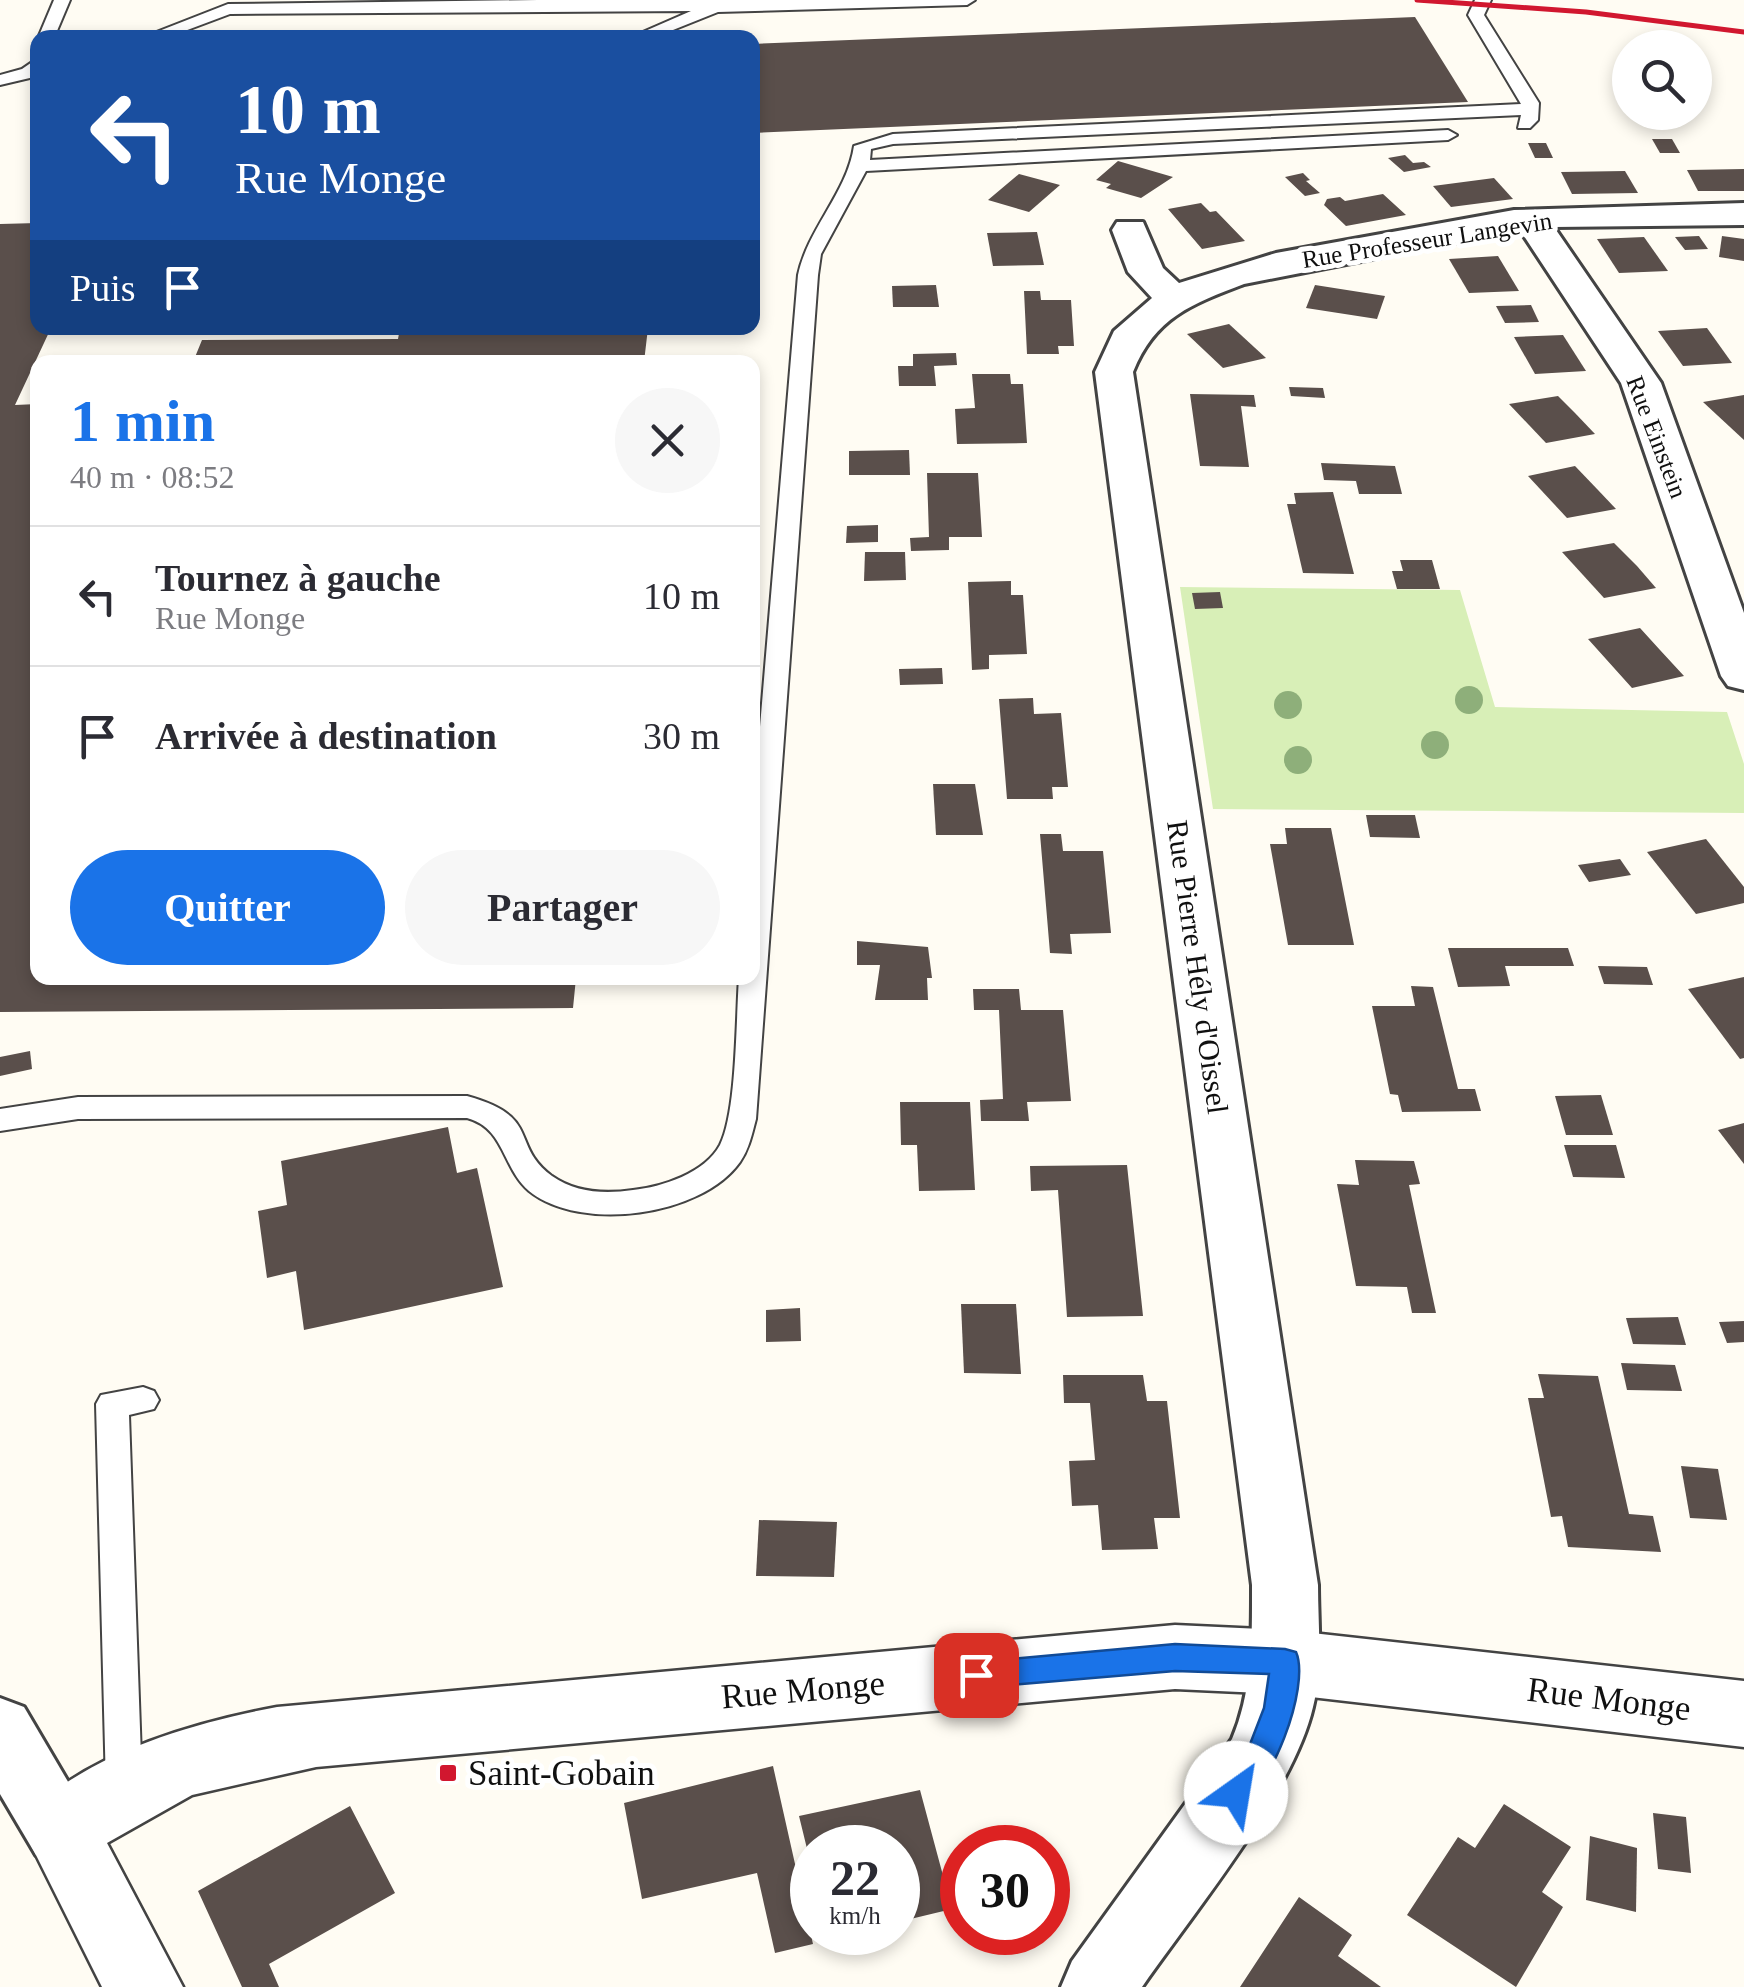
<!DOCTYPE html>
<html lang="fr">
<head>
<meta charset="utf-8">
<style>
  :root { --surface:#fff; --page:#f7f7f7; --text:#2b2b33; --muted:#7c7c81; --line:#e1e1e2; --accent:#1a73e8 }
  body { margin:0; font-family:Georgia,serif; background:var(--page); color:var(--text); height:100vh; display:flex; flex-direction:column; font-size:38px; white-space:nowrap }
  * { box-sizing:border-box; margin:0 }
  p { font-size:32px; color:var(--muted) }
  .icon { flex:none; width:55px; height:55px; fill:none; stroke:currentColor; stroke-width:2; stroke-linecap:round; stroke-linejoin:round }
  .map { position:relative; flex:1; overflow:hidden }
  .details { position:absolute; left:30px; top:355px; width:730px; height:630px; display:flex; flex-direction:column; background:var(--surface); border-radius:20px; box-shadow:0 5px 15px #0003 }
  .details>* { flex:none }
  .guide { position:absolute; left:30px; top:30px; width:730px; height:305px; border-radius:20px; box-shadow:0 5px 15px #0003; background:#1a4fa0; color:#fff; overflow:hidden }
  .controls { position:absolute; left:1612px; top:30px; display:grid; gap:20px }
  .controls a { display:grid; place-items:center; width:100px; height:100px; border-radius:50%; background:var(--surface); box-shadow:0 5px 15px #0003; font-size:50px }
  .speed { position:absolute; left:790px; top:1825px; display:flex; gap:20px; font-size:50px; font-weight:700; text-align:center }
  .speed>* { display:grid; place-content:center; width:130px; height:130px; border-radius:50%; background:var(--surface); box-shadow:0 5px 15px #0003; line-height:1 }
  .speed small { font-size:25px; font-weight:400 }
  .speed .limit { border:15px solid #d22; background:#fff; color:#111 }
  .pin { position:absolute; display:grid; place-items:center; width:85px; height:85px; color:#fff; margin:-42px; border-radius:20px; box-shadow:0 5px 15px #0006 }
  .me { position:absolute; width:110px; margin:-55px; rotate:32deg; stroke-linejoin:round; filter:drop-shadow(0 0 8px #0008) }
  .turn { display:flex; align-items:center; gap:35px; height:210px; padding:0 40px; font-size:45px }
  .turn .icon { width:130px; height:130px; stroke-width:2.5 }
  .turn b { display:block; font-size:70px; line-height:85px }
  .then { display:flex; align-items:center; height:95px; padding:0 40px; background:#0003; gap:20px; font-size:38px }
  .round { display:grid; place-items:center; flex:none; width:105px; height:105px; border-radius:52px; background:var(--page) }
  .overview { display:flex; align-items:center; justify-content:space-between; height:170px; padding:0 40px }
  h1 { font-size:60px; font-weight:600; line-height:75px; color:var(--accent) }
  .primary-button { display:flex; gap:20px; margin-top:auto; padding:20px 40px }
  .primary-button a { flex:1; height:115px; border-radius:60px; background:var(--accent); color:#fff; font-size:40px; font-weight:600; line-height:115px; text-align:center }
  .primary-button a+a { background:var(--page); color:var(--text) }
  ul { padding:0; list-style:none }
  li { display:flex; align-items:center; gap:30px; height:140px; padding:0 40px; border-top:2px solid var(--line) }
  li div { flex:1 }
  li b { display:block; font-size:38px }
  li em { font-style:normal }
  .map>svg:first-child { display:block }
</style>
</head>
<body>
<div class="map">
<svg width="1744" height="1987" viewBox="0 0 1744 1987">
  <rect width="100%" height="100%" fill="#fffcf3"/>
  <!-- green -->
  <polygon fill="#d8efb7" points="1180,587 1460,590 1495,707 1727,712 1744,764 1744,813 1213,809"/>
  <!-- building -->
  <g fill="#5a4f4b">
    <polygon points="1415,17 1468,102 752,133 752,44"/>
    <polygon points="1652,139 1672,139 1680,153 1660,153"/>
    <polygon points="1528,143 1546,143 1553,158 1535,158"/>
    <polygon points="1405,155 1413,163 1424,162 1431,167 1404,172 1388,158"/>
    <polygon points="1118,161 1173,177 1141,198 1106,188 1111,184 1096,180"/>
    <polygon points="1744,169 1744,191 1698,191 1687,170"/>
    <polygon points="1625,171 1638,193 1572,194 1561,172"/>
    <polygon points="1303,173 1310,180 1306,181 1320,193 1305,196 1285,177"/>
    <polygon points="1019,174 1060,185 1029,212 988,200"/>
    <polygon points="1494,178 1513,199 1451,207 1433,186"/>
    <polygon points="1383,194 1406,215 1346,226 1324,205 1327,199 1340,197 1345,201"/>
    <polygon points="1201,203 1210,212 1216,211 1245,241 1202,249 1168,209"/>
    <polygon points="38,223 38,328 51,328 15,405 38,404 38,978 576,978 573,1008 0,1012 0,224"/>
    <polygon points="1037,232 1044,265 993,266 987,233"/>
    <polygon points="1699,236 1708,249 1685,250 1675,237"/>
    <polygon points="1722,236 1744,239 1744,261 1719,257"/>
    <polygon points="1644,237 1668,271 1619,273 1597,239"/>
    <polygon points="1498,256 1519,291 1469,293 1449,259"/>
    <polygon points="936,285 939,307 893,307 892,286"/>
    <polygon points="1315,285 1385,296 1377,319 1306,308"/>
    <polygon points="1024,291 1040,291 1041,300 1071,300 1074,346 1058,346 1059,354 1027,354"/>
    <polygon points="1531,305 1539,322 1505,323 1496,306"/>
    <polygon points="1229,324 1266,358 1223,368 1187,334"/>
    <polygon points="400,328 648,328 644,362 193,362 202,340 398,339"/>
    <polygon points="1707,328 1732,363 1683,366 1658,331"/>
    <polygon points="1563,335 1586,371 1535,374 1514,337"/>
    <polygon points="956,353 957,365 934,366 936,386 899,386 898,366 913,366 913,354"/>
    <polygon points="972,374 1010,374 1011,384 1023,384 1027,443 957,444 955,409 975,408"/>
    <polygon points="1289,387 1323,388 1325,398 1291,396"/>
    <polygon points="1190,394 1254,395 1256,407 1241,406 1249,467 1200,466"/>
    <polygon points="1744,395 1744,440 1703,402"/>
    <polygon points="1558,396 1575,413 1595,434 1546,443 1509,404"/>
    <polygon points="909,450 910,475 849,475 849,451"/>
    <polygon points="1321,463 1395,466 1402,494 1359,494 1356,481 1324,480"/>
    <polygon points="1575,466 1598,490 1616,509 1567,518 1528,476"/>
    <polygon points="927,473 978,473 982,537 949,537 949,550 911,551 910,538 929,537"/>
    <polygon points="1333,492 1354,574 1303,573 1287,504 1296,504 1294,493"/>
    <polygon points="878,525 878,542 846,543 847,526"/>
    <polygon points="1614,543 1637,566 1656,588 1604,598 1562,552"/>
    <polygon points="865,552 905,552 906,580 864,581"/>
    <polygon points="1400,560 1432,560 1440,589 1397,589 1392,571 1403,571"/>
    <polygon points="1011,581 1011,595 1023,595 1027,654 989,655 989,669 972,670 968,582"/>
    <polygon points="1220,592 1223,608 1195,609 1192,593"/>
    <polygon points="1640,628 1660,650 1684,676 1632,688 1588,639"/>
    <polygon points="942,668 943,684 900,685 899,669"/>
    <polygon points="1033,698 1034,714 1061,713 1068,787 1052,787 1053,799 1007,799 999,699"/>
    <polygon points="933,784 975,784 983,835 936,835"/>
    <polygon points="1366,815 1415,815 1420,838 1370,837"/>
    <polygon points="1285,828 1331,828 1354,945 1288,945 1270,844 1287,844"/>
    <polygon points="1040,834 1061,834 1063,851 1103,851 1111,933 1070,934 1072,954 1050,953"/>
    <polygon points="1706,839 1744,887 1744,903 1696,914 1647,852"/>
    <polygon points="1620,859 1631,875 1589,882 1578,865"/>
    <polygon points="857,941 928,947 932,978 927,978 928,1000 875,1000 880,965 857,965"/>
    <polygon points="1448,948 1568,948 1574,966 1505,966 1510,986 1458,987"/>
    <polygon points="1598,966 1647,967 1653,985 1604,984"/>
    <polygon points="1744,977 1744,1058 1740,1059 1688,989"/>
    <polygon points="1411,986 1433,987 1458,1089 1475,1089 1481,1111 1402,1112 1398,1095 1390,1094 1372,1006 1415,1006"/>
    <polygon points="973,989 1019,989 1021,1010 1063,1010 1071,1101 1027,1102 1029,1121 981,1121 980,1100 1003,1099 999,1010 974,1010"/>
    <polygon points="30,1051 32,1069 0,1076 0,1057"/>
    <polygon points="1601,1095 1613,1135 1566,1135 1555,1096"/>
    <polygon points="900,1102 970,1102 975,1190 919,1191 917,1145 901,1145"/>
    <polygon points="1744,1123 1744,1164 1718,1130"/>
    <polygon points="448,1127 457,1173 477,1168 503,1287 304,1330 296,1271 267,1278 258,1211 287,1205 281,1161"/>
    <polygon points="1564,1145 1616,1145 1625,1178 1573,1177"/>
    <polygon points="1355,1160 1414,1161 1420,1184 1409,1185 1436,1313 1412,1313 1407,1287 1356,1286 1337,1184 1359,1185"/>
    <polygon points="1127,1165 1143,1316 1067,1317 1058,1190 1031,1191 1030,1166"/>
    <polygon points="961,1304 1016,1304 1021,1374 964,1373"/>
    <polygon points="800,1308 801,1341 766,1342 766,1310"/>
    <polygon points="1678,1317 1686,1345 1633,1344 1626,1318"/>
    <polygon points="1744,1321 1744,1342 1727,1343 1719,1322"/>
    <polygon points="1621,1363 1675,1365 1682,1391 1627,1390"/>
    <polygon points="1538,1374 1598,1376 1629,1514 1653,1516 1661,1552 1568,1547 1562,1516 1551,1517 1528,1398 1544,1398"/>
    <polygon points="1063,1375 1143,1375 1147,1401 1167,1401 1180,1518 1154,1518 1158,1549 1102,1550 1098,1505 1072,1506 1069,1461 1095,1460 1090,1403 1064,1403"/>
    <polygon points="1681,1466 1718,1469 1727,1520 1690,1518"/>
    <polygon points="759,1520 837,1522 834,1577 756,1576"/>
    <polygon points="773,1766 813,1944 775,1953 757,1873 642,1899 624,1803"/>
    <polygon points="920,1790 952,1909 898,1922 898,1848 812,1848 811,1865 799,1816"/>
    <polygon points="1504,1804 1571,1847 1542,1892 1563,1907 1516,1987 1407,1915 1458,1837 1475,1848"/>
    <polygon points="350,1806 395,1893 269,1964 279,1987 242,1987 198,1891"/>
    <polygon points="1653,1813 1686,1817 1691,1873 1658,1869"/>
    <polygon points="1590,1836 1637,1848 1636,1912 1586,1900"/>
    <polygon points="1299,1897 1352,1935 1338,1956 1381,1987 1240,1987"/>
  </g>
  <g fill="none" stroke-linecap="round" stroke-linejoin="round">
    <!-- service casing -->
    <g stroke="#434343" stroke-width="4">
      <g id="service">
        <polygon points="54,0 70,0 54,38 38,38"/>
        <polygon points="538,0 975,0 967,5 718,12 653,38 629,38 691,11 230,14 166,38 141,38 228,4"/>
        <path d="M1475 0H1491L1484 15 1539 103 1538 120 1530 128H1518L1521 115 893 144 871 149 870 160 1448 130 1457 135 1448 140 866 171 821 254 818 275 756 1119C752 1134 749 1149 740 1162 702 1216 581 1233 529 1191 502 1168 505 1128 467 1118L78 1119 0 1131V1109L78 1097 467 1096C543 1117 509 1144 552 1176 576 1193 605 1194 633 1190 662 1187 705 1173 720 1145 737 1111 736 1019 739 978H752V822L798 275C808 228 847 193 854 146L893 134 1521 104 1468 15Z"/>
        <polygon points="38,58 34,77 0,85 0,75 22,69"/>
        <polygon points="143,1387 154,1391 159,1400 154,1409 129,1415 142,1786 137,1798 124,1803 111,1798 106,1786 96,1404 101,1395"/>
      </g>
    </g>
    <!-- minor casing -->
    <g stroke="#434343" stroke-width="6">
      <g id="minor">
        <path d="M1744 203V225L1554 227 1661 383 1744 613V690L1728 686 1721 676 1621 383 1520 230 1244 284C1192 304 1155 317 1133 372L1318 1585C1318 1625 1323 1668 1313 1707 1293 1793 1194 1912 1142 1987H1061L1072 1961 1232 1739C1253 1689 1252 1639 1252 1585L1095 372 1114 331 1152 298 1128 272 1112 230 1117 222H1143L1163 268 1179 283 1276 253 1514 210Z"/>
        <polygon points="0,1698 24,1707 97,1831 86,1855 61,1865 36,1855 0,1794"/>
      </g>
    </g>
    <!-- tertiary casing -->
    <g stroke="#434343" stroke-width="5">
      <path id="tertiary" d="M1175 1625 1285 1630 1744 1681V1747L1285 1694 1175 1689 316 1767 192 1795 107 1843 183 1987H102L24 1831C28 1822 31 1810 38 1804 102 1749 197 1722 277 1707Z"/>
    </g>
    <!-- service -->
    <use href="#service" fill="#fff" fill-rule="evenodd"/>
    <!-- minor -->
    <use href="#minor" fill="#fff" fill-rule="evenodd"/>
    <!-- tertiary -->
    <use href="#tertiary" fill="#fff" fill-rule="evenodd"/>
    <!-- rail -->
    <polyline stroke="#d1172f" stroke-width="5" points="1417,0 1586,12 1744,32"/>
  </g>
  <!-- trees -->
  <g fill="#8eaf7a">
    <circle cx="1469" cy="700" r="14"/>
    <circle cx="1288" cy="705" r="14"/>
    <circle cx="1435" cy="745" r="14"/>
    <circle cx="1298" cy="760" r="14"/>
  </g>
  <!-- route -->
  <path fill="#1a73e8" stroke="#114b97" stroke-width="2.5" d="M1175 1644 1285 1649 1296 1652C1311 1686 1270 1794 1236 1807L1225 1803 1220 1793 1247 1752 1264 1708 1269 1674 1175 1671 976 1688 965 1684 961 1675 965 1666 976 1662Z"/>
  <!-- markers -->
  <rect fill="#d1172f" stroke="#fff" stroke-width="4" x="438" y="1763" width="20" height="20" rx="5"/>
  <g text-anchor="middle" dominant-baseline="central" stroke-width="10" stroke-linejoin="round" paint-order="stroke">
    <!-- far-street labels -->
    <g font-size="25" fill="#101010" stroke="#fff">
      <text transform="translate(1427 240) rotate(-9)">Rue Professeur Langevin</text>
      <text transform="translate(1657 437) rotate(69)">Rue Einstein</text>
    </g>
    <!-- street labels -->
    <g font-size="30" fill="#101010" stroke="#fff">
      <text transform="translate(1198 967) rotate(82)">Rue Pierre Hély d'Oissel</text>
    </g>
    <!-- near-street labels -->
    <g font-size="35" fill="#101010" stroke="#fff">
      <text transform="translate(803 1690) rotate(-5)">Rue Monge</text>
      <text transform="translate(1609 1699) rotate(7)">Rue Monge</text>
    </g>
    <!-- near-poi labels -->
    <g font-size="35" fill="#101010" stroke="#fff" text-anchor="start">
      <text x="468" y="1773">Saint-Gobain</text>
    </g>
  </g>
</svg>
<div class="controls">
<a><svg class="icon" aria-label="search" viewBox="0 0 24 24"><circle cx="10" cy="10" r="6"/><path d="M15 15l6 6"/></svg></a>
</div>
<div class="speed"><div>22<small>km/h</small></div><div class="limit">30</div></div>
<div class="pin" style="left:976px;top:1675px;background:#d93025"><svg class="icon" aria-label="arrive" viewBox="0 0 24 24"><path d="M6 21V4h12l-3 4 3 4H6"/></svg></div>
<svg class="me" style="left:1236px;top:1793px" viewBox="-20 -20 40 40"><circle r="19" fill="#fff"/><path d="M0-13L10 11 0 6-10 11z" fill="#1a73e8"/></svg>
<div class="guide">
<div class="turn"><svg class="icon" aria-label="left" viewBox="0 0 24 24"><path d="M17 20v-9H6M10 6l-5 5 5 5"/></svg><div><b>10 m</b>Rue Monge</div></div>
<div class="then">Puis<svg class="icon" aria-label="arrive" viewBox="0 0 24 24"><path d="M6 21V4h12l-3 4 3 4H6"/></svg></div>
</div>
<section class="details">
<div class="overview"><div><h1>1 min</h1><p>40 m · 08:52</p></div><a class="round"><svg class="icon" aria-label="close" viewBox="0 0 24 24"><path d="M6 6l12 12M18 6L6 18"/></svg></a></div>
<ul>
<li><svg class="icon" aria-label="left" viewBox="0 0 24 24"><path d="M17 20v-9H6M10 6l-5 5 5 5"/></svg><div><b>Tournez à gauche</b><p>Rue Monge</p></div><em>10 m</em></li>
<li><svg class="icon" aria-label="arrive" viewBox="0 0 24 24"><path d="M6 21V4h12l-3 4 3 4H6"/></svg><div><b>Arrivée à destination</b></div><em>30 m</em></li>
</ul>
<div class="primary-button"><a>Quitter</a><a>Partager</a></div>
</section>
</div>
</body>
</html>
